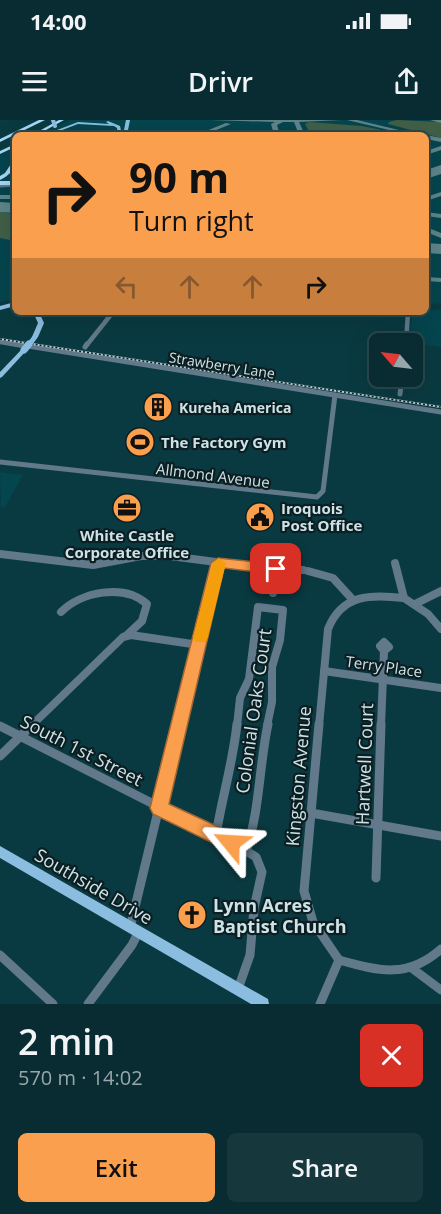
<!DOCTYPE html>
<html lang="en">
<head>
<meta charset="utf-8">
<style>
  :root { --surface:#082c31; --page:#16383d; --text:#f1f3f6; --muted:#98a7ab; --line:#29484d; --accent:#fa9f4e }
  body { margin:0; font-family:"Open Sans",sans-serif; background:var(--page); color:var(--text); height:100vh; display:flex; flex-direction:column; font-size:22px; white-space:nowrap }
  * { box-sizing:border-box; margin:0 }
  p { font-size:20px; color:var(--muted) }
  .icon { flex:none; width:33px; height:33px; fill:none; stroke:currentColor; stroke-width:2; stroke-linecap:round; stroke-linejoin:round }
  .map { position:relative; height:884px; overflow:hidden }
  .drawer { display:flex; flex-direction:column; background:var(--surface); flex:1 }
  .drawer>* { flex:none }
  .top-card { position:absolute; left:12px; top:12px; width:417px; height:183px; border-radius:9px; box-shadow:0 6px 24px #0002,0 0 0 2px var(--line); background:#fa9f4e; color:#111; overflow:hidden }
  .needle { width:39px; rotate:298deg }
  .buttons { position:absolute; left:369px; top:213px; display:grid; gap:12px }
  .buttons a { display:grid; place-items:center; width:54px; height:54px; border-radius:9px; background:var(--surface); box-shadow:0 6px 24px #0002,0 0 0 2px var(--line); font-size:30px }
  .pin { position:absolute; display:grid; place-items:center; width:51px; height:51px; color:#fff; margin:-26px; border-radius:12px; box-shadow:0 3px 9px #0006 }
  .me { position:absolute; width:66px; margin:-33px; rotate:297deg; stroke-linejoin:round; filter:drop-shadow(0 0 4px #0008) }
  .turn { display:flex; align-items:center; gap:21px; height:126px; padding:0 18px; font-size:27px }
  .turn .icon { width:78px; height:78px; stroke-width:2.5 }
  .turn b { display:block; font-size:42px; line-height:51px }
  .lanes { display:flex; align-items:center; height:57px; padding:0 18px; background:#0003; justify-content:center; gap:30px; direction:ltr }
  .lanes .off { opacity:.35 }
  .round { display:grid; place-items:center; flex:none; width:63px; height:63px; border-radius:9px; background:var(--page) }
  .headline { display:flex; align-items:center; justify-content:space-between; height:102px; padding:0 18px }
  h1 { font-size:36px; font-weight:600; line-height:45px }
  .button { display:flex; gap:12px; margin-top:auto; padding:12px 18px }
  .button a { flex:1; height:69px; border-radius:9px; background:var(--accent); color:#111; font-size:24px; font-weight:600; line-height:69px; text-align:center }
  .button a+a { background:var(--page); color:var(--text) }
  .status { display:flex; justify-content:space-between; align-items:center; height:42px; padding:0 30px; background:var(--surface); direction:ltr }
  .status svg { height:16px; fill:currentColor }
  header { display:flex; justify-content:space-between; align-items:center; height:78px; padding:0 18px; background:var(--surface); font-size:27px; font-weight:600 }
  .map>svg:first-child { display:block }
</style>
</head>
<body>
<div class="status"><b>14:00</b><svg viewBox="0 0 49 12"><path d="M0 12V9h3v3zM5 12V6h3v6zM10 12V3h3v9zM15 12V0h3v12zM26 1h20v11H26zM47 4h2v5h-2z"/></svg></div>
<header><svg class="icon" aria-label="menu" viewBox="0 0 24 24"><path d="M4 6h16M4 12h16M4 18h16"/></svg>Drivr<svg class="icon" aria-label="share" viewBox="0 0 24 24"><path d="M12 15V3M7 8l5-5 5 5M5 13v7h14v-7"/></svg></header>
<div class="map">
<svg width="441" height="884" viewBox="0 0 441 884">
  <rect width="100%" height="100%" fill="#0a3a41"/>
  <!-- built -->
  <g fill="#05454e">
    <polygon points="70,0 441,0 441,183 426,185 426,15 41,15"/>
    <polygon points="15,28 15,179 0,182 0,35"/>
    <polygon points="441,189 441,227 410,223 412,192"/>
    <polygon points="0,352 23,355 5,387 1,388"/>
  </g>
  <!-- green -->
  <g fill="#415f46">
    <polygon points="397,0 441,2 441,18 388,4 389,2"/>
    <polygon points="309,2 362,6 406,15 323,14 350,15 309,15 310,13 305,4"/>
    <polygon points="0,92 15,94 15,121 0,118"/>
  </g>
  <g fill="none" stroke-linecap="round" stroke-linejoin="round">
    <!-- taxiway -->
    <g fill="#5e8489" fill-rule="evenodd">
      <polygon points="210,0 342,0 299,2 305,15 299,15 294,2 283,2 277,5 280,15 274,15 271,4 275,2"/>
      <polygon points="347,0 357,0 420,15 410,15"/>
      <polygon points="430,0 441,0 441,3"/>
      <polygon points="226,3 231,4 204,15 196,15"/>
      <polygon points="426,15 441,18 441,22 426,19"/>
      <polygon points="441,26 441,30 426,35 426,31"/>
      <polygon points="441,72 441,76 426,81 426,77"/>
      <rect x="0" y="75" width="15" height="4"/>
      <polygon points="0,87 12,86 15,88 0,91"/>
      <polygon points="426,92 441,94 441,98 426,96"/>
      <polygon points="426,107 441,113 441,118 426,112"/>
      <polygon points="426,126 441,128 441,132 426,130"/>
      <polygon points="426,157 441,158 441,162 426,161"/>
    </g>
    <!-- runway -->
    <g fill="#5e8489" fill-rule="evenodd">
      <polygon points="441,45 441,54 426,59 426,50"/>
      <polygon points="0,82 15,83 15,93 0,92"/>
      <polygon points="426,123 441,124 441,134 426,133"/>
    </g>
    <!-- minor-far4 -->
    <polyline stroke="#61798a" stroke-width="3" points="0,66 15,65"/>
    <!-- minor-far3 -->
    <g stroke="#61798a" stroke-width="4.5">
      <polyline points="0,222 24,226"/>
      <polyline points="406,224 408,192"/>
      <polyline points="86,226 113,192"/>
    </g>
    <!-- minor-far2 -->
    <g stroke="#61798a" stroke-width="5">
      <polyline points="15,224 441,292"/>
      <polyline points="85,227 87,224"/>
      <polyline points="400,274 402,256"/>
      <polyline points="0,342 317,377 323,371 335,275"/>
    </g>
    <!-- minor-far1 -->
    <g stroke="#61798a" stroke-width="8">
      <polyline points="0,434 93,445 141,436 163,436"/>
      <polyline points="170,436 269,449 303,450"/>
      <polyline points="395,443 404,478 428,494 441,509"/>
      <polyline points="308,451 333,458 353,480"/>
      <polyline points="273,473 276,449"/>
      <polyline points="415,484 441,471"/>
      <path d="M61 492C81 472 124 463 147 484L142 501 126 516"/>
      <polygon points="384,522 389,527 384,531 380,526"/>
      <polyline points="324,551 441,568"/>
      <polyline points="31,606 123,517 131,515 199,525"/>
      <polyline points="179,606 218,443"/>
      <polyline points="237,606 240,578 249,559 258,487 283,490 280,520 272,547 272,582 267,606"/>
      <path d="M319 606 328 509C342 474 371 474 404 478"/>
      <polyline points="381,606 384,531"/>
    </g>
    <!-- minor -->
    <g stroke="#61798a" stroke-width="9">
      <polyline points="319,604 304,771 313,802 339,840 320,884"/>
      <polyline points="0,606 246,731"/>
      <polyline points="0,636 33,604"/>
      <polyline points="311,693 441,716"/>
      <path d="M216 715C222 678 233 642 237 604"/>
      <polyline points="376,758 381,604"/>
      <polyline points="130,808 179,604"/>
      <polyline points="0,835 53,884"/>
      <path d="M339 840C379 851 407 859 441 829"/>
      <polyline points="413,849 441,870"/>
      <path d="M238 869 250 835 254 788 262 752 256 737 246 731C260 690 259 646 268 604"/>
      <polyline points="88,884 132,825 138,813"/>
    </g>
    <!-- major -->
    <g fill="#8bbde0" fill-rule="evenodd">
      <polygon points="126,0 130,0 127,15 123,15"/>
      <polygon points="108,1 120,6 122,15 118,15 117,8 114,6 78,4 49,15 44,15 78,2 109,4 106,2"/>
      <polygon points="15,42 15,48 13,53 15,56 15,60 9,53 13,43"/>
      <polygon points="15,182 15,186 0,190 0,186"/>
      <polygon points="33,192 39,192 44,203 38,217 35,219 32,217 38,203"/>
      <polygon points="24,228 26,229 26,231 2,257 0,258 0,252 22,229"/>
      <polygon points="0,726 268,879 269,884 251,884 0,738"/>
    </g>
    <!-- highway -->
    <g fill="#a7d7f8" fill-rule="evenodd">
      <polygon points="39,0 45,0 0,22 0,19"/>
      <polygon points="59,0 64,0 37,15 32,15"/>
      <polygon points="15,24 15,27 0,34 0,31"/>
      <path d="M15 38C15 49 9 56 0 60V56L5 53Z"/>
      <rect x="0" y="61" width="15" height="4"/>
    </g>
    <!-- rail casing -->
    <g stroke="#b2cdd1" stroke-width="2">
      <polyline id="rail" points="0,219 441,287"/>
    </g>
    <!-- rail -->
    <use href="#rail" stroke="#0c1e21" stroke-width="1.5" stroke-dasharray="2" stroke-linecap="butt"/>
    <!-- major-bridge-far2 -->
    <polyline stroke="#8bbde0" stroke-width="4" points="53,0 55,6"/>
    <!-- major-bridge-far1 -->
    <polyline stroke="#8bbde0" stroke-width="5" points="28,226 35,217"/>
    <!-- major-bridge -->
    <polyline stroke="#8bbde0" stroke-width="7" points="24,230 29,224"/>
  </g>
  <!-- route -->
  <polygon fill="#fa9f4e" stroke="#a26733" stroke-width="1.5" points="218,438 276,444 283,449 276,454 224,448 169,684 238,716 240,723 238,729 231,732 153,694 150,688 211,443"/>
  <!-- slow -->
  <polygon fill="#f59e0b" points="219,438 226,443 208,517 206,522 195,522 193,517 213,443"/>
  <!-- icons -->
  <defs>
    <g id="building-disc" transform="scale(1.5)"><circle r="9.5" fill="#fa9f4e" stroke="#0c1e21"/><path d="M-4-6H4V6H1V3H-1V6H-4ZM-2.5-4.3h1.7v1.8h-1.7ZM.8-4.3h1.7v1.8H.8ZM-2.5-1h1.7V.8h-1.7ZM.8-1h1.7V.8H.8Z" fill="#111"/></g>
    <g id="stadium-disc" transform="scale(1.5)"><circle r="9.5" fill="#fa9f4e" stroke="#0c1e21"/><path d="M0-5a6.5 5 0 1 0 0 10a6.5 5 0 1 0 0-10ZM-3.5-1.8h7v3.6h-7Z" fill="#111"/></g>
    <g id="office-disc" transform="scale(1.5)"><circle r="9.5" fill="#fa9f4e" stroke="#0c1e21"/><path d="M-6-3h4V-5.5h4V-3h4V5H-6ZM-1-4.5V-3h2v-1.5ZM-6 0V1H6V0Z" fill="#111"/></g>
    <g id="civic-disc" transform="scale(1.5)"><circle r="9.5" fill="#fa9f4e" stroke="#0c1e21"/><path d="M-.6-6.5H3V-4.5H.6V-3L4-1V1h2V6H-6V1h2V-1L-.6-3ZM-1.2 2.5V6h2.4V2.5Z" fill="#111"/></g>
    <g id="church-disc" transform="scale(1.5)"><circle r="9.5" fill="#fa9f4e" stroke="#0c1e21"/><path d="M-1.2-6h2.4v3.5h3.3v2.4h-3.3V6h-2.4V-.1h-3.3v-2.4h3.3Z" fill="#111"/></g>
  </defs>
  <g fill-rule="evenodd">
    <use href="#building-disc" x="158" y="287"/>
    <use href="#stadium-disc" x="140" y="322"/>
    <use href="#office-disc" x="127" y="388"/>
    <use href="#civic-disc" x="260" y="397"/>
    <use href="#church-disc" x="192" y="795"/>
  </g>
  <g text-anchor="middle" dominant-baseline="central" stroke-width="4.5" stroke-linejoin="round" paint-order="stroke">
    <!-- far-street labels -->
    <g font-size="14" fill="#cce3e7" stroke="#0c1e21">
      <text transform="translate(222 245) rotate(9)">Strawberry Lane</text>
    </g>
    <!-- far-poi labels -->
    <g font-size="14" font-weight="bold" fill="#cce3e7" stroke="#0c1e21" text-anchor="start">
      <text x="179" y="287">Kureha America</text>
    </g>
    <!-- poi labels -->
    <g font-size="15" font-weight="bold" fill="#cce3e7" stroke="#0c1e21" text-anchor="start">
      <text x="161" y="322">The Factory Gym</text>
      <text x="281" y="388">Iroquois<tspan x="281" dy="17">Post Office</tspan></text>
      <text x="127" y="415" text-anchor="middle">White Castle<tspan x="127" dy="17">Corporate Office</tspan></text>
    </g>
    <!-- street labels -->
    <g font-size="15" fill="#cce3e7" stroke="#0c1e21">
      <text transform="translate(213 355) rotate(7)">Allmond Avenue</text>
      <text transform="translate(384 546) rotate(8)">Terry Place</text>
    </g>
    <!-- near-street labels -->
    <g font-size="18" fill="#cce3e7" stroke="#0c1e21">
      <text transform="translate(253 591) rotate(-82)">Colonial Oaks Court</text>
      <text transform="translate(82 630) rotate(27)">South 1st Street</text>
      <text transform="translate(364 644) rotate(-88)">Hartwell Court</text>
      <text transform="translate(298 656) rotate(-85)">Kingston Avenue</text>
      <text transform="translate(94 766) rotate(30)">Southside Drive</text>
    </g>
    <!-- near-poi labels -->
    <g font-size="18" font-weight="bold" fill="#cce3e7" stroke="#0c1e21" text-anchor="start">
      <text x="213" y="785">Lynn Acres<tspan x="213" dy="21">Baptist Church</tspan></text>
    </g>
  </g>
</svg>
<div class="buttons">
<a><svg class="needle" viewBox="-14 -14 28 28"><path d="M0-13l5 13h-10z" fill="#e53935"/><path d="M0 13l5-13h-10z" fill="#98a7ab"/></svg></a>
</div>
<div class="pin" style="left:276px;top:449px;background:#d93025"><svg class="icon" aria-label="arrive" viewBox="0 0 24 24"><path d="M6 21V4h12l-3 4 3 4H6"/></svg></div>
<svg class="me" style="left:231px;top:723px" viewBox="-20 -20 40 40"><path d="M0-17L14 15 0 8-14 15z" fill="#fa9f4e" stroke="#fff" stroke-width="4"/></svg>
<div class="top-card">
<div class="turn"><svg class="icon" aria-label="right" viewBox="0 0 24 24"><path d="M7 20v-9h11M14 6l5 5-5 5"/></svg><div><b>90 m</b>Turn right</div></div>
<div class="lanes"><svg class="icon off" aria-label="left" viewBox="0 0 24 24"><path d="M17 20v-9H6M10 6l-5 5 5 5"/></svg><svg class="icon off" aria-label="ahead" viewBox="0 0 24 24"><path d="M12 20V5M6 11l6-6 6 6"/></svg><svg class="icon off" aria-label="ahead" viewBox="0 0 24 24"><path d="M12 20V5M6 11l6-6 6 6"/></svg><svg class="icon" aria-label="right" viewBox="0 0 24 24"><path d="M7 20v-9h11M14 6l5 5-5 5"/></svg></div>
</div>
</div>
<section class="drawer">
<div class="headline"><div><h1>2 min</h1><p>570 m · 14:02</p></div><a class="round" style="background:#d93025;color:#fff"><svg class="icon" aria-label="close" viewBox="0 0 24 24"><path d="M6 6l12 12M18 6L6 18"/></svg></a></div>
<div class="button"><a>Exit</a><a>Share</a></div>
</section>
</body>
</html>
